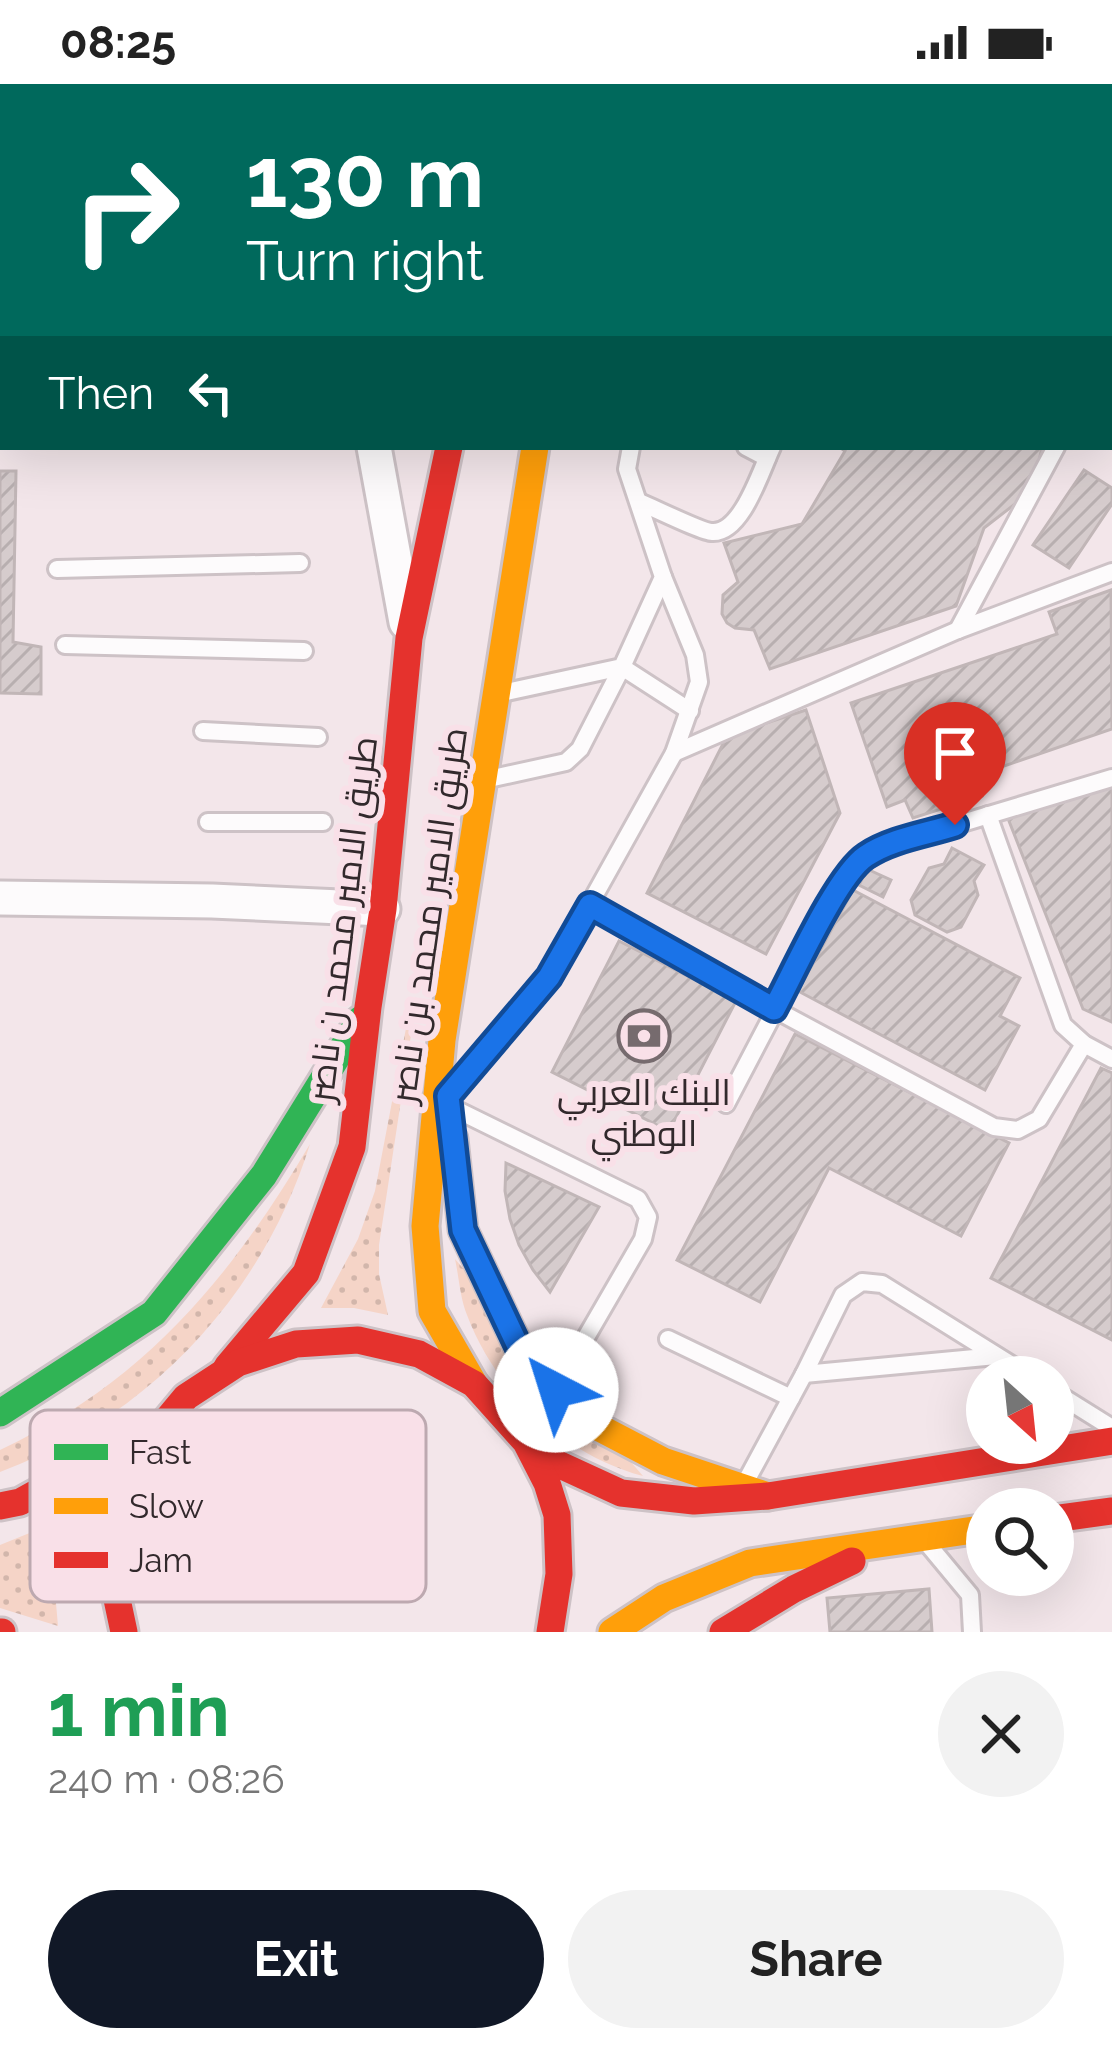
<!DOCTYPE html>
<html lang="en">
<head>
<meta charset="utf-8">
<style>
  :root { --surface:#fff; --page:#f2f2f2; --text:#222; --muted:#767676; --accent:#111827 }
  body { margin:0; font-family:Raleway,Cairo,sans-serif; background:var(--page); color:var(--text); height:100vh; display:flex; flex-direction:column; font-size:45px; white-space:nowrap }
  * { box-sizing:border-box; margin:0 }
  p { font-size:39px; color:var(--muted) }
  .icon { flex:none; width:66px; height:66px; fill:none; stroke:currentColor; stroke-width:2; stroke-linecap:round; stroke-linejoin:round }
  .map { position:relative; height:1548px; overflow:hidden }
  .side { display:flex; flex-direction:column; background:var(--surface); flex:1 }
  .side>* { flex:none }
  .hud { position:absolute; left:0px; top:0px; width:1113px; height:366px; box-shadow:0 12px 48px #0002; background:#00695c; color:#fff; overflow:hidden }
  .needle { width:78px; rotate:153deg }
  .tools { position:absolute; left:966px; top:1272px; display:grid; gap:24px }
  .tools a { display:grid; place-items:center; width:108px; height:108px; border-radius:50%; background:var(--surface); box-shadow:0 12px 48px #0002; font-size:60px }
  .pin { position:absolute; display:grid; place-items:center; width:102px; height:102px; color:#fff; margin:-123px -51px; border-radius:50% 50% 50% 0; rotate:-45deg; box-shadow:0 0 12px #0007 }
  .pin .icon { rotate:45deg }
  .me { position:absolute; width:132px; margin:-66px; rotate:320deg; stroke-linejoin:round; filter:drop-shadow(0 0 9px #0008) }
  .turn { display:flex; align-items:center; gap:42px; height:252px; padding:0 48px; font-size:54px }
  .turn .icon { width:156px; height:156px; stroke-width:2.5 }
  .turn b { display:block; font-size:84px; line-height:102px }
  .then { display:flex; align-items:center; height:114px; padding:0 48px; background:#0003; gap:24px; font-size:45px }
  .round { display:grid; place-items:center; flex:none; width:126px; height:126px; border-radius:63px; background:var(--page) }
  .overview { display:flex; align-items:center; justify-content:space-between; height:204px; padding:0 48px }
  h1 { font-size:72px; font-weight:700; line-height:90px; color:#1e9e55 }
  .primary-button { display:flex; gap:24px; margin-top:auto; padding:24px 48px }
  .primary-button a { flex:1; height:138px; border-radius:72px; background:var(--accent); color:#fff; font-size:48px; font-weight:700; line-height:138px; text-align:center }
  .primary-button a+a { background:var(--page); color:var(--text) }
  .status { display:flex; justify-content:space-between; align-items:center; height:84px; padding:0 60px; background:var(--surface); direction:ltr }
  .status svg { height:33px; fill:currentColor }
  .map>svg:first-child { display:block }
</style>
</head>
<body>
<div class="status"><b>08:25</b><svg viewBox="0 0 49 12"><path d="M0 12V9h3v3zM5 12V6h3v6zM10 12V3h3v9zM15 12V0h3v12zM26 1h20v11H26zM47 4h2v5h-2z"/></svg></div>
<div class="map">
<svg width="1112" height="1548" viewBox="0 0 1112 1548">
  <defs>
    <pattern id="grass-dots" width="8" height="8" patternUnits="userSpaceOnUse" patternTransform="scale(3)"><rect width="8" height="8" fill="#f5d4c7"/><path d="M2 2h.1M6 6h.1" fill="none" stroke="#d2b6ab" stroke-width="1.8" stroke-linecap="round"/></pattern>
    <pattern id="building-hatch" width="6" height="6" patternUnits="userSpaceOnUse" patternTransform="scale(3)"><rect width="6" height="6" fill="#d6cccd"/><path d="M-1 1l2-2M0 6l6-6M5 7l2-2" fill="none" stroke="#b8afb0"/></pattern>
  </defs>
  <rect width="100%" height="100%" fill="#f3e6ea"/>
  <!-- grass -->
  <g fill="url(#grass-dots)">
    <polygon points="411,918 416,918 379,1161 379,1190 388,1231 354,1224 321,1224 358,1155 375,1107"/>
    <path d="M310 1060C263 1211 149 1333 0 1388V1366C144 1298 230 1195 310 1060Z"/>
    <path d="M455 1175 643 1392C563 1370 496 1308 467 1231 460 1214 459 1193 455 1175Z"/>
    <polygon points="64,1435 53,1485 58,1542 0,1524 0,1461"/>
  </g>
  <!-- building -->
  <g fill="url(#building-hatch)" stroke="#c1b6b7" stroke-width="3">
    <polygon points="919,0 1071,0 1070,3 925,3"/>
    <rect x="0" y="22" width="3" height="225"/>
    <polygon points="839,363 1042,363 1038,382 1028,403 1015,420 984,444 956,522 770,585 754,546 735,544 727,539 722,530 723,511 738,498 724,459 802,440 845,367"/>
    <polygon points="1084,386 1112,404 1112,420 1069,484 1033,461"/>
    <polygon points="0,387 16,387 13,558 41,563 41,610 0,609"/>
    <polygon points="1111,506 1112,645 975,692 982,712 913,734 905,716 887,723 851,619 1057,550 1049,528"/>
    <polygon points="806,626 840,729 766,870 647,809 727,652"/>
    <polygon points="1112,699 1112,938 1083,925 1007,732"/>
    <polygon points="952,764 984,781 974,797 978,811 961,843 947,848 915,831 911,816 929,784 944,780"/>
    <polygon points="867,785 891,796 883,813 859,801"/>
    <polygon points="853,806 1020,894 1000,932 1019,942 985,1006 798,907"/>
    <polygon points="619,857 736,917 669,1047 552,988"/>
    <polygon points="795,950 1009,1059 961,1152 829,1084 760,1218 677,1176"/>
    <polygon points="1101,984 1112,989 1112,1256 991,1194"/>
    <polygon points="506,1079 599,1123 550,1208 533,1186 519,1161 510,1135 505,1107"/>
    <polygon points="929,1505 932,1548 830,1548 827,1514"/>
  </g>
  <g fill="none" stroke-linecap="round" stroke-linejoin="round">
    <!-- lane casing -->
    <g stroke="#cdc2c6" stroke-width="22">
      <g id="lane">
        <polyline points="581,3 581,0"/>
        <polyline points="874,3 876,0"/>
        <polyline points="1110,141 1112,142"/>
        <polyline points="1110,261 1112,257"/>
        <polyline points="746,363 767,374"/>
        <path d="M639 418C652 423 702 448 712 448 742 450 761 386 772 363"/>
        <polyline points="57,485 300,479"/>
        <polyline points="958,546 1056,363"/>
        <polyline points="65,561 304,567"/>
        <polyline points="497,610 622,583 663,493 627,385 631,363"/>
        <polyline points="203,647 318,653"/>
        <polyline points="674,669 958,546 1112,488"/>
        <polyline points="484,696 566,678 580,665 622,583 690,627"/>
        <polyline points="988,731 1063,941 1084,960 1112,975"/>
        <polyline points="208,738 323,738"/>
        <polyline points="590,821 774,925 994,1043 1018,1046 1039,1035 1084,960"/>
        <polyline points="449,1012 549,893 674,669 699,598 695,571 663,493"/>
        <polyline points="726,1020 845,793 865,772 889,761 1112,694"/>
        <polyline points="449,1022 638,1115 648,1133 643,1155 556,1305"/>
        <polyline points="668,1255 791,1314"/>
        <polyline points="804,1290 996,1272"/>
        <polyline points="1053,1307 1112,1344"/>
        <polyline points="745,1399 804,1290 843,1211 862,1198 882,1200 1031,1293"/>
        <polyline points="926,1458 970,1511 972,1548"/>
      </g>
    </g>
    <!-- street casing -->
    <g stroke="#cdc2c6" stroke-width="39">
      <g id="street">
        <polyline points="306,0 306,3"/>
        <polyline points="374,363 406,538"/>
        <polyline points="0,814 212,817 383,825"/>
      </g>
    </g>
    <!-- fast casing -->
    <g stroke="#cdc2c6" stroke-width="33">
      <g id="fast">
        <polyline points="606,3 608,0"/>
        <polyline points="0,1329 154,1229 264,1091 360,936"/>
      </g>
    </g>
    <!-- slow casing -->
    <g stroke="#cdc2c6" stroke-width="33">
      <g id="slow">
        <polyline points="453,1055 463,1146 519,1264 556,1306 596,1342 663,1377 768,1412"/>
        <polyline points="474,1300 432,1227 425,1142 442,956 535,363"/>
        <polyline points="612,1548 664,1514 750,1479 987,1444"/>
      </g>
    </g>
    <!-- jam casing -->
    <g stroke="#cdc2c6" stroke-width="33">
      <g id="jam">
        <polyline points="701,3 703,0"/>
        <polyline points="227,1283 306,1189 352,1063 368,923 383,825 409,554 449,363"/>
        <polyline points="534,1369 621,1409 694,1417 768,1412 1112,1357"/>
        <polyline points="0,1422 20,1418 159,1341"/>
        <polyline points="1053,1435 1112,1427"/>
        <polyline points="0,1548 2,1548"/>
        <polyline points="124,1548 114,1501 115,1455 121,1423 146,1361 186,1313 238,1279 296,1260 358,1256 419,1270 474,1300 526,1358 547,1399 557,1431 559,1490 550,1548"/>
        <polyline points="723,1548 794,1505 852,1477"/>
      </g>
    </g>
    <!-- lane -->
    <use href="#lane" stroke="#fdfbfc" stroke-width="16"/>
    <!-- street -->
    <use href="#street" stroke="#fdfbfc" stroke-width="33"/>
    <!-- fast -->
    <use href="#fast" stroke="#30b455" stroke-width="27"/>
    <!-- slow -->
    <use href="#slow" stroke="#ff9f0a" stroke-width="27"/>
    <!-- jam -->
    <use href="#jam" stroke="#e5322d" stroke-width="27"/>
  </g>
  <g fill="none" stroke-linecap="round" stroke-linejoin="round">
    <!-- route casing -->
    <g stroke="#114b97" stroke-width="30">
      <path id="route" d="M556 1306 519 1264 463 1146 448 1012 549 893 590 821 774 925C793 890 837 791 866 772 891 755 927 750 955 741"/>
    </g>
    <!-- route -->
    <use href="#route" stroke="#1a73e8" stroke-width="21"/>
  </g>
  <!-- icons -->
  <defs>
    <g id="bank-ring" transform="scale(2.7)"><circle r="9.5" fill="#f9e0e8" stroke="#766b6e" stroke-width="1.5"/><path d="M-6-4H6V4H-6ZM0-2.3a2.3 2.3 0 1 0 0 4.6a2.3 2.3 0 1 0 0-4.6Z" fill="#766b6e"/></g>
  </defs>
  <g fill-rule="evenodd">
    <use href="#bank-ring" x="644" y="952"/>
  </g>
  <g text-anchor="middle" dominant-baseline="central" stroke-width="12" stroke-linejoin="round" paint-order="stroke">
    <!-- street labels -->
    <g font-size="36" fill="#32292c" stroke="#f9e0e8">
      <text transform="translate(428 831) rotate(-82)">طريق الامير محمد بن ناصر</text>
      <text transform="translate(342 835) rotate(-83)">طريق الامير محمد ن ناصر</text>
    </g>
    <!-- poi labels -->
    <g font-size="36" fill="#32292c" stroke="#f9e0e8">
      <text x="644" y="1008">البنك العربي<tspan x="644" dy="41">الوطني</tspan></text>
    </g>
  </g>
  <!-- legend -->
  <rect x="30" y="1326" width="396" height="192" rx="18" fill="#f9e0e8" stroke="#bda9b0" stroke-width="3"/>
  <rect x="54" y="1360" width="54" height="16" fill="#30b455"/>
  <rect x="54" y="1414" width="54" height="16" fill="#ff9f0a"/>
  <rect x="54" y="1468" width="54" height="16" fill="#e5322d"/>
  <g font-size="33" fill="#32292c">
    <text x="129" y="1380">Fast</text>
    <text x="129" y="1434">Slow</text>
    <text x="129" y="1488">Jam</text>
  </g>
</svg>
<div class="tools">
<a><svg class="needle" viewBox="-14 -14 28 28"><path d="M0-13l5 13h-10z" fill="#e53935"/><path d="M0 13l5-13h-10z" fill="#767676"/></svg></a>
<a><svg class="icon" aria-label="search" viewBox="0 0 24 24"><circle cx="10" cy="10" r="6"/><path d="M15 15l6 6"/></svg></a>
</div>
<div class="pin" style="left:955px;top:741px;background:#d93025"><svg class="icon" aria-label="arrive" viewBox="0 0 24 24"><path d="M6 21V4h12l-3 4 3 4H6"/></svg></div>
<svg class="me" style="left:556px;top:1306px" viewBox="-20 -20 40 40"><circle r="19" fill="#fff"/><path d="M0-13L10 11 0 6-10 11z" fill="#1a73e8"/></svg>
<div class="hud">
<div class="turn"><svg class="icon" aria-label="right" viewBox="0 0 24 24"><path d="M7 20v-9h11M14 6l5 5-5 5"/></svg><div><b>130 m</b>Turn right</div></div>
<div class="then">Then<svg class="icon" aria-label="left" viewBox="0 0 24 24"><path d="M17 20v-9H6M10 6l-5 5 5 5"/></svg></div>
</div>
</div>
<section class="side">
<div class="overview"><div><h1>1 min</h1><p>240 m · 08:26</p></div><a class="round"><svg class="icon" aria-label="close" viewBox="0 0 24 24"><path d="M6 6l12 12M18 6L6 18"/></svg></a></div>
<div class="primary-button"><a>Exit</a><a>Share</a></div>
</section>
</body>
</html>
